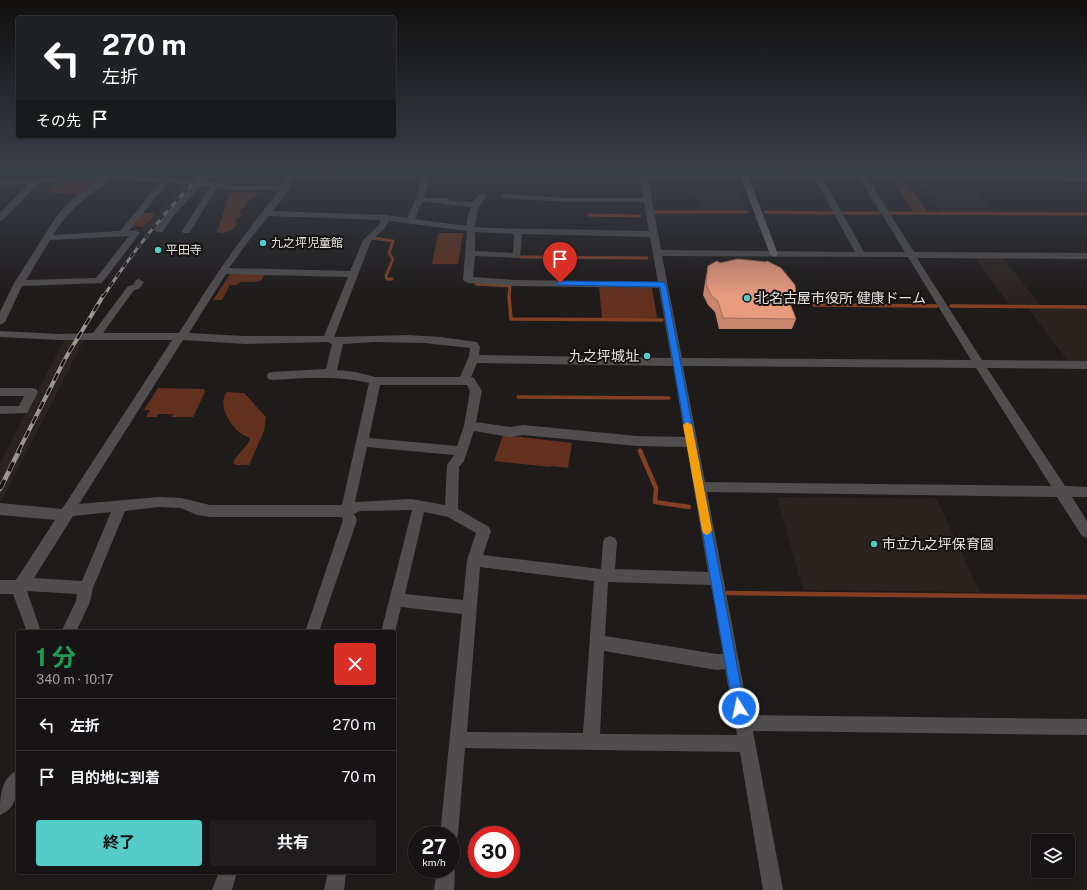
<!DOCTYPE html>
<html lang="ja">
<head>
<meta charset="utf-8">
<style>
  :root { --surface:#161414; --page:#1f1d1d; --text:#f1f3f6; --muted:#9e9ea0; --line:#353334; --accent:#54cdc8 }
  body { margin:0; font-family:"Public Sans","Noto Sans JP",sans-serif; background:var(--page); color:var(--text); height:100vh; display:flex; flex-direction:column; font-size:15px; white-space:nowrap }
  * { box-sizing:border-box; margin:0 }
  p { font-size:13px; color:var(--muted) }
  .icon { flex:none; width:22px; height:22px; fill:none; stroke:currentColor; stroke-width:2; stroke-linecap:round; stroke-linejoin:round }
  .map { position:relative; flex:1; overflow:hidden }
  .panel { position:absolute; left:16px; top:630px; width:380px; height:244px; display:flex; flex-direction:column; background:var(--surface); border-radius:4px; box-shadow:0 1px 3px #0004,0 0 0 1px var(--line) }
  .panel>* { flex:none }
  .banner { position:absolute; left:16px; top:16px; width:380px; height:122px; border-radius:4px; box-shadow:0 1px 3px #0004,0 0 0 1px var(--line); background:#202124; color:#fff; overflow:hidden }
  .fabs { position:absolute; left:1031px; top:834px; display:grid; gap:8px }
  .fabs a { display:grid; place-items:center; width:44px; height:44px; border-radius:4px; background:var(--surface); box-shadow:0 1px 3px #0004,0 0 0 1px var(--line); font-size:20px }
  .speed { position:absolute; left:408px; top:826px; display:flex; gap:8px; font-size:20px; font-weight:700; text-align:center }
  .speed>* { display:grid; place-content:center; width:52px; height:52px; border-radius:50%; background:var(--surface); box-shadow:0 1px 3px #0004,0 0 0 1px var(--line); line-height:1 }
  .speed small { font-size:10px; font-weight:400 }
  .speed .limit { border:6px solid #d22; background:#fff; color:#111 }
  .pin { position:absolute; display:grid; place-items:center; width:34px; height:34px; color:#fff; margin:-41px -17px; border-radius:50% 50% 50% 0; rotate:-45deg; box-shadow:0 0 4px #0007 }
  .pin .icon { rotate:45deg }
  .me { position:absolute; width:44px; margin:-22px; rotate:350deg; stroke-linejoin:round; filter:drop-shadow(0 0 3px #0008) }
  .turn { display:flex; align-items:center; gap:14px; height:84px; padding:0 20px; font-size:18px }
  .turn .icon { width:52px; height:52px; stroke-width:2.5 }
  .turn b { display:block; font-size:28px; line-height:34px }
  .then { display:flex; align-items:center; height:38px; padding:0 20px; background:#0003; gap:8px; font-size:15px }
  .round { display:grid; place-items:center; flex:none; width:42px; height:42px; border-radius:4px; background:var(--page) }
  .head { display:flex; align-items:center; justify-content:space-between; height:68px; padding:0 20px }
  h1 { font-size:24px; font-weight:700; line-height:30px; color:#1e9e55 }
  .button { display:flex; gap:8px; margin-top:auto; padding:8px 20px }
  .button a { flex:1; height:46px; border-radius:4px; background:var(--accent); color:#111; font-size:16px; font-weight:700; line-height:46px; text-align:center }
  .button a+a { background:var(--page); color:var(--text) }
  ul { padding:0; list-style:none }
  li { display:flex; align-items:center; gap:12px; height:52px; padding:0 20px; border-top:1px solid var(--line) }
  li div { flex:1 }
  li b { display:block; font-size:15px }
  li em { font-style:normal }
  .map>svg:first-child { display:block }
</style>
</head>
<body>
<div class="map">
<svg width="1087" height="890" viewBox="0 0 1087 890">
  <rect width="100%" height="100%" fill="#1e1b1a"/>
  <!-- built -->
  <g fill="#2b2320">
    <polygon points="690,178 735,179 747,211 699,210"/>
    <polygon points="917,180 966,180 993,213 941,212"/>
    <polygon points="184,183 196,184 155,231 141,231"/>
    <polygon points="975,258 1003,258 1040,305 1009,304"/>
    <polygon points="1028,308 1087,308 1087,362 1069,362"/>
    <polygon points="85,338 0,504 0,462 65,339"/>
    <polygon points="777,497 936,498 980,592 803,590"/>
  </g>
  <!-- green -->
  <g fill="#62301d">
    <polygon points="82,179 99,181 80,195 47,192 53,182"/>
    <polygon points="892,180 905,180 928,212 914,212"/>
    <path d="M247 191 257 192 256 196 246 202V207L239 210 242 215 235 220 237 224C233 230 224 235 217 232L229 195 233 192Z"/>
    <polygon points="141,213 156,213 144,227 131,226"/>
    <polygon points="438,233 463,233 458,264 432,264"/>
    <polygon points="231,273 265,273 262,280 254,282 239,282 237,285 230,285 222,300 213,300"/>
    <polygon points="599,287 652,288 657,318 602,318"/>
    <polygon points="158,388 204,389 205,392 193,417 172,417 173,414 158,414 157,417 146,417 150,410 144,410"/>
    <path d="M227 392 244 393 266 417 264 431 249 465H236L233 463C237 453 246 449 250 439 247 436 242 435 239 432 229 423 217 404 227 392Z"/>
    <polygon points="503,435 572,443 568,468 551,466 550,467 494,461"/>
  </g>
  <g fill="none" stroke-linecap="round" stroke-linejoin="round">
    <!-- stream-far2 -->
    <g stroke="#833f24" stroke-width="3">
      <polyline points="655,212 747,212"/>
      <polyline points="766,212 833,213"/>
      <polyline points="841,213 879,213"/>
      <polyline points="891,213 1087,214"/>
      <polyline points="589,215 640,216"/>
      <polyline points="373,238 393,241 389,253 393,259 386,276 387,279 392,279"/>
      <polyline points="521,257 647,258"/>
      <polyline points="476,284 510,286 509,297"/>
    </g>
    <!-- stream-far1 -->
    <g stroke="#833f24" stroke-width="3.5">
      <polyline points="509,296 511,319 662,320"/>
      <polyline points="814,305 937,306"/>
      <polyline points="951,306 1087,307"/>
      <polyline points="518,397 669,398"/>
      <polyline points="640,450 641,452"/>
    </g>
    <!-- stream -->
    <g stroke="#833f24" stroke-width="4.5">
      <polyline points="640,451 656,488 655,502 689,507"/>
      <polyline points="728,593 1087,597"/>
    </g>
    <!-- street -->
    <g fill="#4f4d4d" fill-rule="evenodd">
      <path d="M110 173H119L117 175 198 180 205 173H213L205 181 235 186 282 185 289 173H297L296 175 430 173 424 198H448L449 201 473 202 479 194H485L486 196 478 209 475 227 489 228 649 231 644 202H567L505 198 501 196 505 194 567 198H643L639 173 857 175 856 173H864L865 175 1087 177V181H1084L868 179 914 252 1087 253V259L917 258 982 360 1087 361V369L987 368 1065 486 1087 487V497H1072L1087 521V538L1082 536 1057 497 707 492 749 715 1087 719V735L753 731 783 890H763L740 752 465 748 458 835 455 841 451 843V835H440L462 614 401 607 394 636V632H381L412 510 360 511 354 514 357 520 319 632H305L343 520 342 517H210L197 515 181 508 159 507 125 511 93 588 90 602 76 632H61L76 601 77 594 27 591 41 632H27L13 594H0V580H16L55 520 0 515V503L62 509 172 340H59L0 337V331L59 334 93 333 128 286 133 285 136 280 139 279 144 282 139 289 134 290 103 333H179C200 300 220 267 244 236 255 220 268 206 279 190H235L217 188 189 233H183L182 231 210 187 202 185 176 213 162 232H156L155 230 156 228 170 209 193 185 167 183 129 231 136 230 140 233 102 283 22 286 5 322 0 325V312L14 283 56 217 71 200 99 181 83 180 38 184 3 220 0 221V213L28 184 0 185V181L83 176 105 177ZM394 177 421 178 415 201 407 218 386 215 273 211 290 187 289 186 293 179ZM648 177 815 179 855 252 661 250ZM111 179 159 183 120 231 53 235C70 208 85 198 111 179ZM823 179H860L905 252H864ZM422 202C439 202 453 206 471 207L468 215 466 226 415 219ZM269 216 381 220 378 226 363 240 350 271 229 268 250 239ZM389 221 467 231 463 280 468 283 517 286 659 288 671 358 479 355 480 347 477 342 440 337 408 335 334 337 371 241 384 229ZM475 232 514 234 513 253 475 251ZM522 234 650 237 658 282 517 280 473 277 475 256 520 258ZM129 236 96 278 26 280 50 240ZM662 256 908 257 971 360 682 358ZM226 274 348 277 324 336H245L189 333ZM183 340 245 344 328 342 332 344 326 369 272 372 268 373 267 376 268 379 272 380C305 378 337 375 369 383L342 505H210L181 498 159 497 79 504ZM375 342 424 343 470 348 469 356 460 377H375L356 372 337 370 343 344ZM477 363 673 366 685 437 637 436 523 425 510 427 476 422 482 391 474 378 471 377ZM683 366 976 368 1051 486 705 482ZM380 385H467L470 391 464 426 457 446 369 438ZM474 431 510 437 523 435 637 446 687 447 708 572 615 569 617 542 615 538 610 536 605 538 603 542 601 569 483 555 491 531 489 527 458 509 459 467 464 461ZM367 447 454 455 447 465 445 505 411 499 355 502ZM111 512 82 581 34 578 73 516ZM424 512 448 517 476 533 467 560 463 600 405 594ZM480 567 594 581 583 733 467 732ZM608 582 711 585 723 654H717L605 636ZM604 651 717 670 725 669 737 735 600 734Z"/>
      <polygon points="0,388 32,388 36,389 38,392 27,413 0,414 0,406 19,406 24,396 0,396"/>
      <path d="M18 770C18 788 19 807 0 815 0 798 0 778 18 770Z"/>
      <polygon points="451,862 455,869 454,890 434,890 437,869 451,869"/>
      <polygon points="219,872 237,872 232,890 212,890"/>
      <polygon points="328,872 346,872 344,890 324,890"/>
    </g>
    <!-- secondary -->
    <polygon fill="#6c6968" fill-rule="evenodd" points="739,173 747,173 778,254 777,256 774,257 770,254"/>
    <!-- rail-far2 casing -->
    <g stroke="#999696" stroke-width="3">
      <path id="rail-far2" d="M103 297C132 252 165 211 203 173"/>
    </g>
    <!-- rail-far1 casing -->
    <g stroke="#999696" stroke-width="4">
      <polyline id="rail-far1" points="18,452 65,359 103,296"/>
    </g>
    <!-- rail casing -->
    <g stroke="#999696" stroke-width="5">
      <polyline id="rail" points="0,489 19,451"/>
    </g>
    <!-- rail-far2 -->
    <use href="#rail-far2" stroke="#151211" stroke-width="2" stroke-dasharray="6" stroke-linecap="butt"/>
    <!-- rail-far1 -->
    <use href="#rail-far1" stroke="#151211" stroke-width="2.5" stroke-dasharray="8" stroke-linecap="butt"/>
    <!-- rail -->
    <use href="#rail" stroke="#151211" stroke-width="3.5" stroke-dasharray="10" stroke-linecap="butt"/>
  </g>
  <!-- wall -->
  <polygon fill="#c8856c" points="720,263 796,295 791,306 796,319 792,329 719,329 715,312 708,305 703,295 706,276 708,266"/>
  <!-- shaded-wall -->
  <polygon fill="#a36c58" points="796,295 791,306 790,304"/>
  <!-- building -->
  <polygon fill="#e99b7e" stroke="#a36c58" points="738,259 766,262 767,261 781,268 795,285 796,295 790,304 796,319 723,318 718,301 711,295 706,284 708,266 717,261 720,263"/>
  <!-- sky -->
  <linearGradient id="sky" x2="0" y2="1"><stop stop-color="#100f0e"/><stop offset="0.58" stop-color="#3b3f49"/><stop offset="1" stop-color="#3b3f49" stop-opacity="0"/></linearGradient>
  <rect width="1087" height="297" fill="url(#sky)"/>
  <!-- route -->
  <polygon fill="#1a73e8" stroke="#114b97" points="560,281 663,282 666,285 745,708 744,712 739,714 735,712 733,708 660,287 557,285 556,283"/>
  <!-- slow -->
  <polygon fill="#f59e0b" points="687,422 692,425 712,530 710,533 707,535 703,533 702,530 683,425"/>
  <!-- markers -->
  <g fill="#54cdc8" stroke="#151211" stroke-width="1.5">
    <circle cx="263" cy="243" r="4"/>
    <circle cx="158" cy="250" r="4"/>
    <circle cx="747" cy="298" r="4"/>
    <circle cx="647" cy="356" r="4"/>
    <circle cx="874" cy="544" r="4"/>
  </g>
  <g text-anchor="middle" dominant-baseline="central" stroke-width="4" stroke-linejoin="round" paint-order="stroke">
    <!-- far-poi labels -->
    <g font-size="12" fill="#e4e2e2" stroke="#151211" text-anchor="start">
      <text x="271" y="243">九之坪児童館</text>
      <text x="166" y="250">平田寺</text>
    </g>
    <!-- poi labels -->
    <g font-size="14" fill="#e4e2e2" stroke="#151211" text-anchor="start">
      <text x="755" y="298">北名古屋市役所 健康ドーム</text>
      <text x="639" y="356" text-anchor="end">九之坪城址</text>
      <text x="882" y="544">市立九之坪保育園</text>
    </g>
  </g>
</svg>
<div class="fabs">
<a><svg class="icon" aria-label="layers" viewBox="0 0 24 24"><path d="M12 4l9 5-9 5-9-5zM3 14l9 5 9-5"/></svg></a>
</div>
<div class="speed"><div>27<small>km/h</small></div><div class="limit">30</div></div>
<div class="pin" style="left:560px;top:283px;background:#d93025"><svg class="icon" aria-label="arrive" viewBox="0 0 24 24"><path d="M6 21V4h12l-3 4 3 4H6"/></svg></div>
<svg class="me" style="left:739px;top:708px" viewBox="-20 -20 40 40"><circle r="17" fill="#1a73e8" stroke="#fff" stroke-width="3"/><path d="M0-11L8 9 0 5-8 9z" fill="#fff"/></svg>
<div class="banner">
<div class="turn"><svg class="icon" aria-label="left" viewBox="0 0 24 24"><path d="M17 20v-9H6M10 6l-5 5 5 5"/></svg><div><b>270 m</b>左折</div></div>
<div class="then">その先<svg class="icon" aria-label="arrive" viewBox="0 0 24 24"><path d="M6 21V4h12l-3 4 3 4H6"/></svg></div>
</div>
<section class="panel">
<div class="head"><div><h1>1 分</h1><p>340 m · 10:17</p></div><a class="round" style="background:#d93025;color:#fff"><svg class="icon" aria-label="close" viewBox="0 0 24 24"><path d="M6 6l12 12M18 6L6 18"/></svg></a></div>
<ul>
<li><svg class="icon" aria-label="left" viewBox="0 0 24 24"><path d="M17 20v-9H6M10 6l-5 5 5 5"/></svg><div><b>左折</b></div><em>270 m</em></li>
<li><svg class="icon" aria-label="arrive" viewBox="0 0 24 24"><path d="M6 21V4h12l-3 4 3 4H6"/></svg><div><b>目的地に到着</b></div><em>70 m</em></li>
</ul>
<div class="button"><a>終了</a><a>共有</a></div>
</section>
</div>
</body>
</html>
